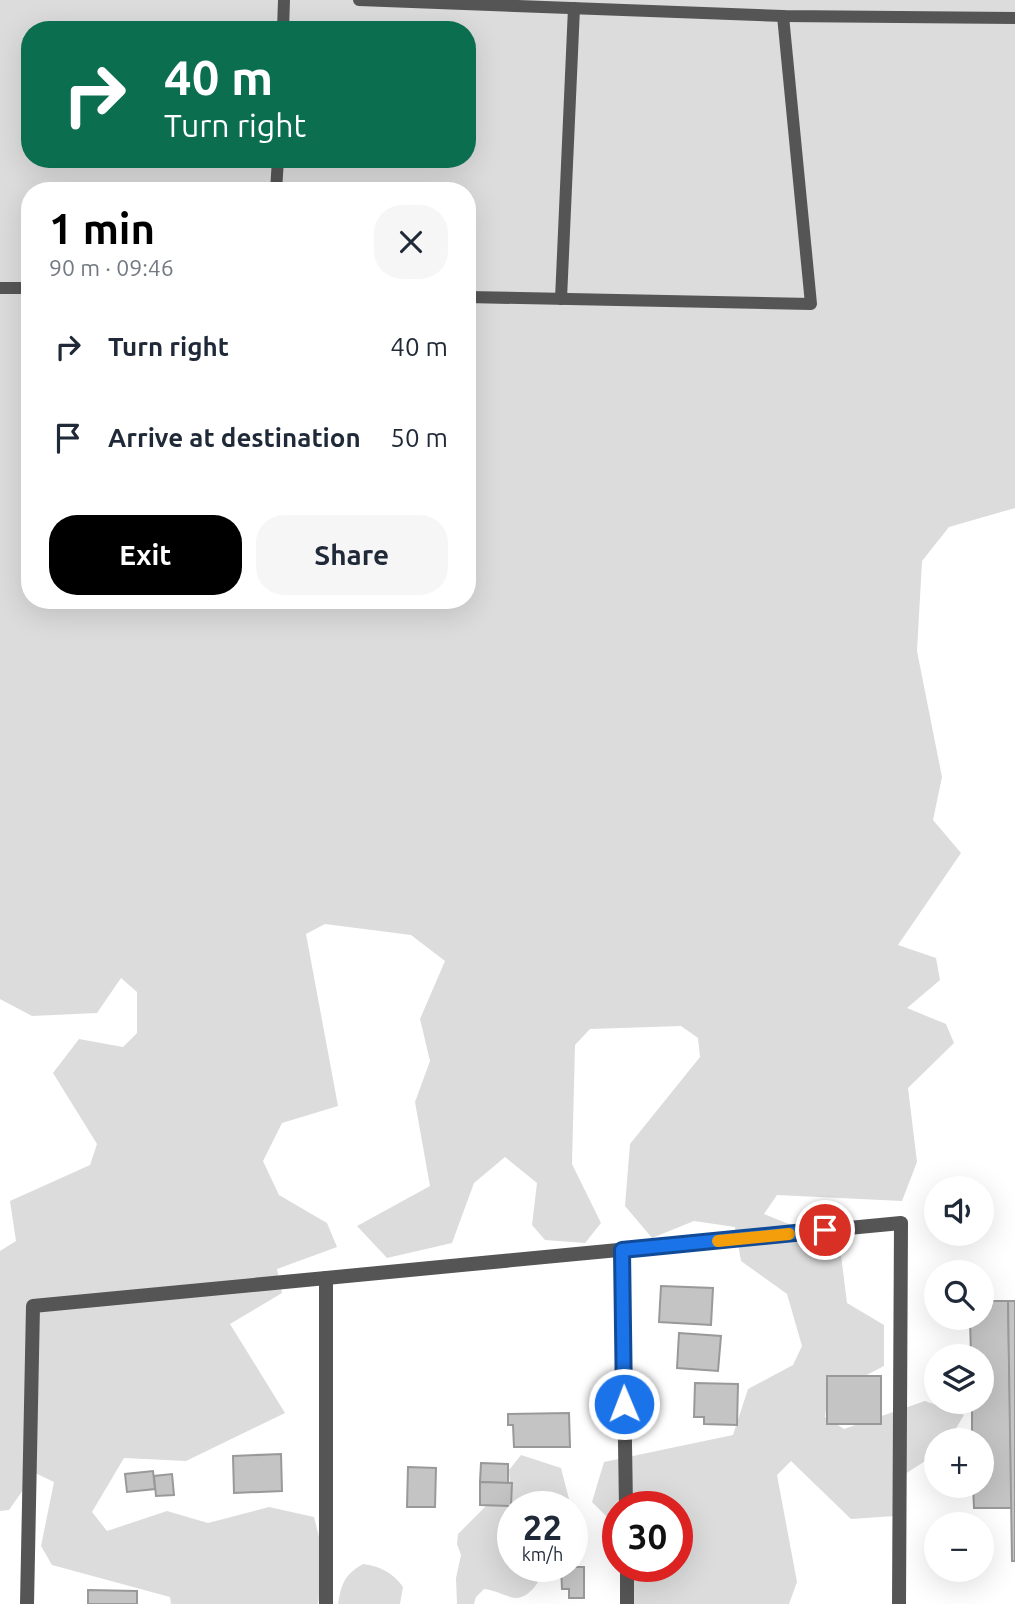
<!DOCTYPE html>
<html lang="en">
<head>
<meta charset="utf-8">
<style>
  :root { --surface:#fff; --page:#f6f6f7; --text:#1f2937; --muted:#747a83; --accent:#000 }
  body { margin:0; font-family:Ubuntu,sans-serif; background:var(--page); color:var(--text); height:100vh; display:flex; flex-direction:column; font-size:26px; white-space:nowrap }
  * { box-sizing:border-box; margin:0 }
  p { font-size:23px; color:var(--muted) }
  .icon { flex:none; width:38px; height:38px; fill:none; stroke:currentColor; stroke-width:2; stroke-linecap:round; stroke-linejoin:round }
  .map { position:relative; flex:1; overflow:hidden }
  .side { position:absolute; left:21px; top:182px; width:455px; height:427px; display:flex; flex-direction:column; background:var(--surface); border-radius:28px; box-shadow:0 7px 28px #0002 }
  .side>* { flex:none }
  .hud { position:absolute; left:21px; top:21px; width:455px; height:147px; border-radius:28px; box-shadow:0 7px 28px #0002; background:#0b6e4f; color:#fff; overflow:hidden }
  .tools { position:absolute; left:924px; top:1176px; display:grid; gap:14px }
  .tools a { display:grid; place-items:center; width:70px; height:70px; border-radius:50%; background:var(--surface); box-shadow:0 7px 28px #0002; font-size:35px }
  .speed { position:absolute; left:497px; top:1491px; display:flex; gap:14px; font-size:35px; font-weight:700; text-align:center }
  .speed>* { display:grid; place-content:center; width:91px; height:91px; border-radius:50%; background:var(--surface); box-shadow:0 7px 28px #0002; line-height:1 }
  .speed small { font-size:18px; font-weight:400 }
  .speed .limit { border:10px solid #d22; background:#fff; color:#111 }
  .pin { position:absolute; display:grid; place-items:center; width:60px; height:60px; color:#fff; margin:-30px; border:4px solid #fff; border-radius:50%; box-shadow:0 2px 7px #0007 }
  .me { position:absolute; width:77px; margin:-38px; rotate:359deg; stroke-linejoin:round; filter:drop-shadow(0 0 5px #0008) }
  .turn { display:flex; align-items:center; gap:24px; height:147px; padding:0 28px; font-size:32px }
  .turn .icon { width:91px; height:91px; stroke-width:2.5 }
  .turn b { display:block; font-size:49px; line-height:60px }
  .round { display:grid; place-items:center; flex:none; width:74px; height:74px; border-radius:28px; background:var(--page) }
  .head { display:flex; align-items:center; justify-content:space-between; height:119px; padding:0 28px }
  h1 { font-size:42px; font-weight:600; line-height:52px; color:var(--accent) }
  .cta { display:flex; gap:14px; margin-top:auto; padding:14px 28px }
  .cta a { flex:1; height:80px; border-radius:28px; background:var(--accent); color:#fff; font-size:28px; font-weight:600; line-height:80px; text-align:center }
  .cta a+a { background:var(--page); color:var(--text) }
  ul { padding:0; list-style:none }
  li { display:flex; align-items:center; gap:21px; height:91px; padding:0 28px }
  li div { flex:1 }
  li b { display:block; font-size:26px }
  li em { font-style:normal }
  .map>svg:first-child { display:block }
</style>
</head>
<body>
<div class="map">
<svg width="1015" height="1604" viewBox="0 0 1015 1604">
  <rect width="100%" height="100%" fill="#fff"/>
  <!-- green -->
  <g fill="#dcdcdc" fill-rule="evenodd">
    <path d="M0 0H1015V508L949 527 922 561 917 651 942 777 933 820 961 853 898 945 936 958 940 980 907 1008 946 1024 954 1043 908 1088 917 1162 902 1201 777 1195 764 1214 826 1239 841 1255 847 1303 884 1325V1366L828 1395 825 1417 844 1429 925 1401 964 1415 949 1440H936V1454L905 1474 895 1516 851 1519 791 1461 777 1475 797 1582 789 1604H631L636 1566H677V1507H618V1528L592 1502 604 1462 733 1435 748 1389 793 1365 802 1346 787 1294 741 1261 735 1227 694 1221 652 1238 625 1206 630 1144 700 1057 698 1038 681 1026 590 1029 575 1045 572 1164 601 1223 585 1243 545 1240 532 1225 537 1183 505 1157 474 1183 452 1243 387 1258 357 1226 430 1186 415 1102 430 1061 420 1019 445 961 411 935 325 924 306 934 338 1106 282 1123 263 1161 279 1195 327 1223 337 1247 277 1269 282 1293 230 1324 285 1413 186 1461 124 1458 92 1512 107 1531 167 1511 208 1523 269 1507 314 1517 325 1560 318 1604H171L170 1597 52 1565 41 1546 54 1482 35 1473 9 1510 0 1511V1251L16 1241 10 1201 90 1165 97 1144 53 1073 79 1039 123 1047 137 1033V992L121 978 97 1013 32 1016 0 999ZM30 30H467V159H30ZM30 191H467V600H30Z"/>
    <path d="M521 1455 561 1468 569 1499 549 1507H513V1566L546 1567C541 1578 531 1598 516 1598 506 1597 496 1590 484 1589L476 1597 474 1604H457L456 1578 461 1555 457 1544 458 1534 488 1504 511 1501 509 1470Z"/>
    <path d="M363 1564C380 1566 393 1573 403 1587L400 1604H338C341 1584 345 1574 363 1564Z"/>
  </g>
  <!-- building -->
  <g fill="#c4c4c4" stroke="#999" stroke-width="2">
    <polygon points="661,1286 713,1288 711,1325 659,1322"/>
    <polygon points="982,1301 1008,1301 1012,1508 974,1508 973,1486 982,1486 982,1440 972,1440 972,1402 982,1402 982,1356 971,1356 970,1318 982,1318"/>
    <polygon points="1008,1301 1015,1301 1015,1561 1012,1561"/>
    <polygon points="679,1333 721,1336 718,1371 677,1368"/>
    <rect x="827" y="1376" width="54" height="48"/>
    <polygon points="695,1383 738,1384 737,1425 704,1424 704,1417 694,1417"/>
    <polygon points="569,1413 570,1447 514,1447 513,1425 508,1425 508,1414"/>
    <polygon points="281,1454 282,1491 234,1493 233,1456"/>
    <polygon points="481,1463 508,1464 508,1483 480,1482"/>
    <polygon points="408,1467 436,1468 435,1507 407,1507"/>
    <polygon points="153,1471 155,1489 127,1492 125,1474"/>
    <polygon points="172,1474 174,1495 156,1496 154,1476"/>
    <polygon points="480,1482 512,1483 511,1506 480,1505"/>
    <polygon points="561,1567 584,1567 584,1598 569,1598 569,1589 562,1589"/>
    <polygon points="88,1590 137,1591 137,1604 88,1604"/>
  </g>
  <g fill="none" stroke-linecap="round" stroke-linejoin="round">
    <!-- service -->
    <g stroke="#555" stroke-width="12">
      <polyline points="359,0 783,16 1015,18"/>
      <polyline points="283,30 284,0"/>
      <polyline points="276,191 278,159"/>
      <polyline points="0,288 30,288"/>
      <polyline points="467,297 811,304 783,16"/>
      <polyline points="561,299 574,8"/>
    </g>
    <!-- minor -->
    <g stroke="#555" stroke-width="14">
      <polyline points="622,1250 626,1507"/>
      <polyline points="326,1278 326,1604"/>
      <polyline points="627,1566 627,1604"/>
      <polyline points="27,1604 33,1306 901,1223 899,1604"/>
    </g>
  </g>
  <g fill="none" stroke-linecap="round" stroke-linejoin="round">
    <!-- route casing -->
    <g stroke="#114b97" stroke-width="18">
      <polyline id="route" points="624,1404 622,1250 825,1230"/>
    </g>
    <!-- route -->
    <use href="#route" stroke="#1a73e8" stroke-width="12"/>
    <!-- slow -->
    <polyline stroke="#f59e0b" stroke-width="12" points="718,1241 789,1234"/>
  </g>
</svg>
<div class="tools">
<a><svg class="icon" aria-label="sound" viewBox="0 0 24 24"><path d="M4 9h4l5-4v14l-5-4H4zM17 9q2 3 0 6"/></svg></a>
<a><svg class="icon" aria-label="search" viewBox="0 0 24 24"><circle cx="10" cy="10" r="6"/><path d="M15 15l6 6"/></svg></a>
<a><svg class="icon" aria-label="layers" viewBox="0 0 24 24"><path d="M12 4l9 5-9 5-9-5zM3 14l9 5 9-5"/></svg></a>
<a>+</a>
<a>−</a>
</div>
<div class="speed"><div>22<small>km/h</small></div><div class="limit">30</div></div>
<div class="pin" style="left:825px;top:1230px;background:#d93025"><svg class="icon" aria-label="arrive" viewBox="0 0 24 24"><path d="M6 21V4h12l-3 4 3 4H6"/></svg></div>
<svg class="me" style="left:624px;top:1404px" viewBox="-20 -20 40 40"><circle r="17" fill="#1a73e8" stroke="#fff" stroke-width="3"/><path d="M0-11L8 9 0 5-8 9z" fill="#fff"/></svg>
<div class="hud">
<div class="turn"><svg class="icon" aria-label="right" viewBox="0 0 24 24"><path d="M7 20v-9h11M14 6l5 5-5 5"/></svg><div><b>40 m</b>Turn right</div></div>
</div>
<section class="side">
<div class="head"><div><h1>1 min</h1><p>90 m · 09:46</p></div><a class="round"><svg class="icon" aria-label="close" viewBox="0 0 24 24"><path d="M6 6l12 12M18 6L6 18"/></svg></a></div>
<ul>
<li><svg class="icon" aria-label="right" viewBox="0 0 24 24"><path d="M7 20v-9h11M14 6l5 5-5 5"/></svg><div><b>Turn right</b></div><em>40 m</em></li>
<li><svg class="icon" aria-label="arrive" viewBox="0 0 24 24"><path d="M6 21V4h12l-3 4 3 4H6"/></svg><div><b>Arrive at destination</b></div><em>50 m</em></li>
</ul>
<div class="cta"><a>Exit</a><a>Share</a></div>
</section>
</div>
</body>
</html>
